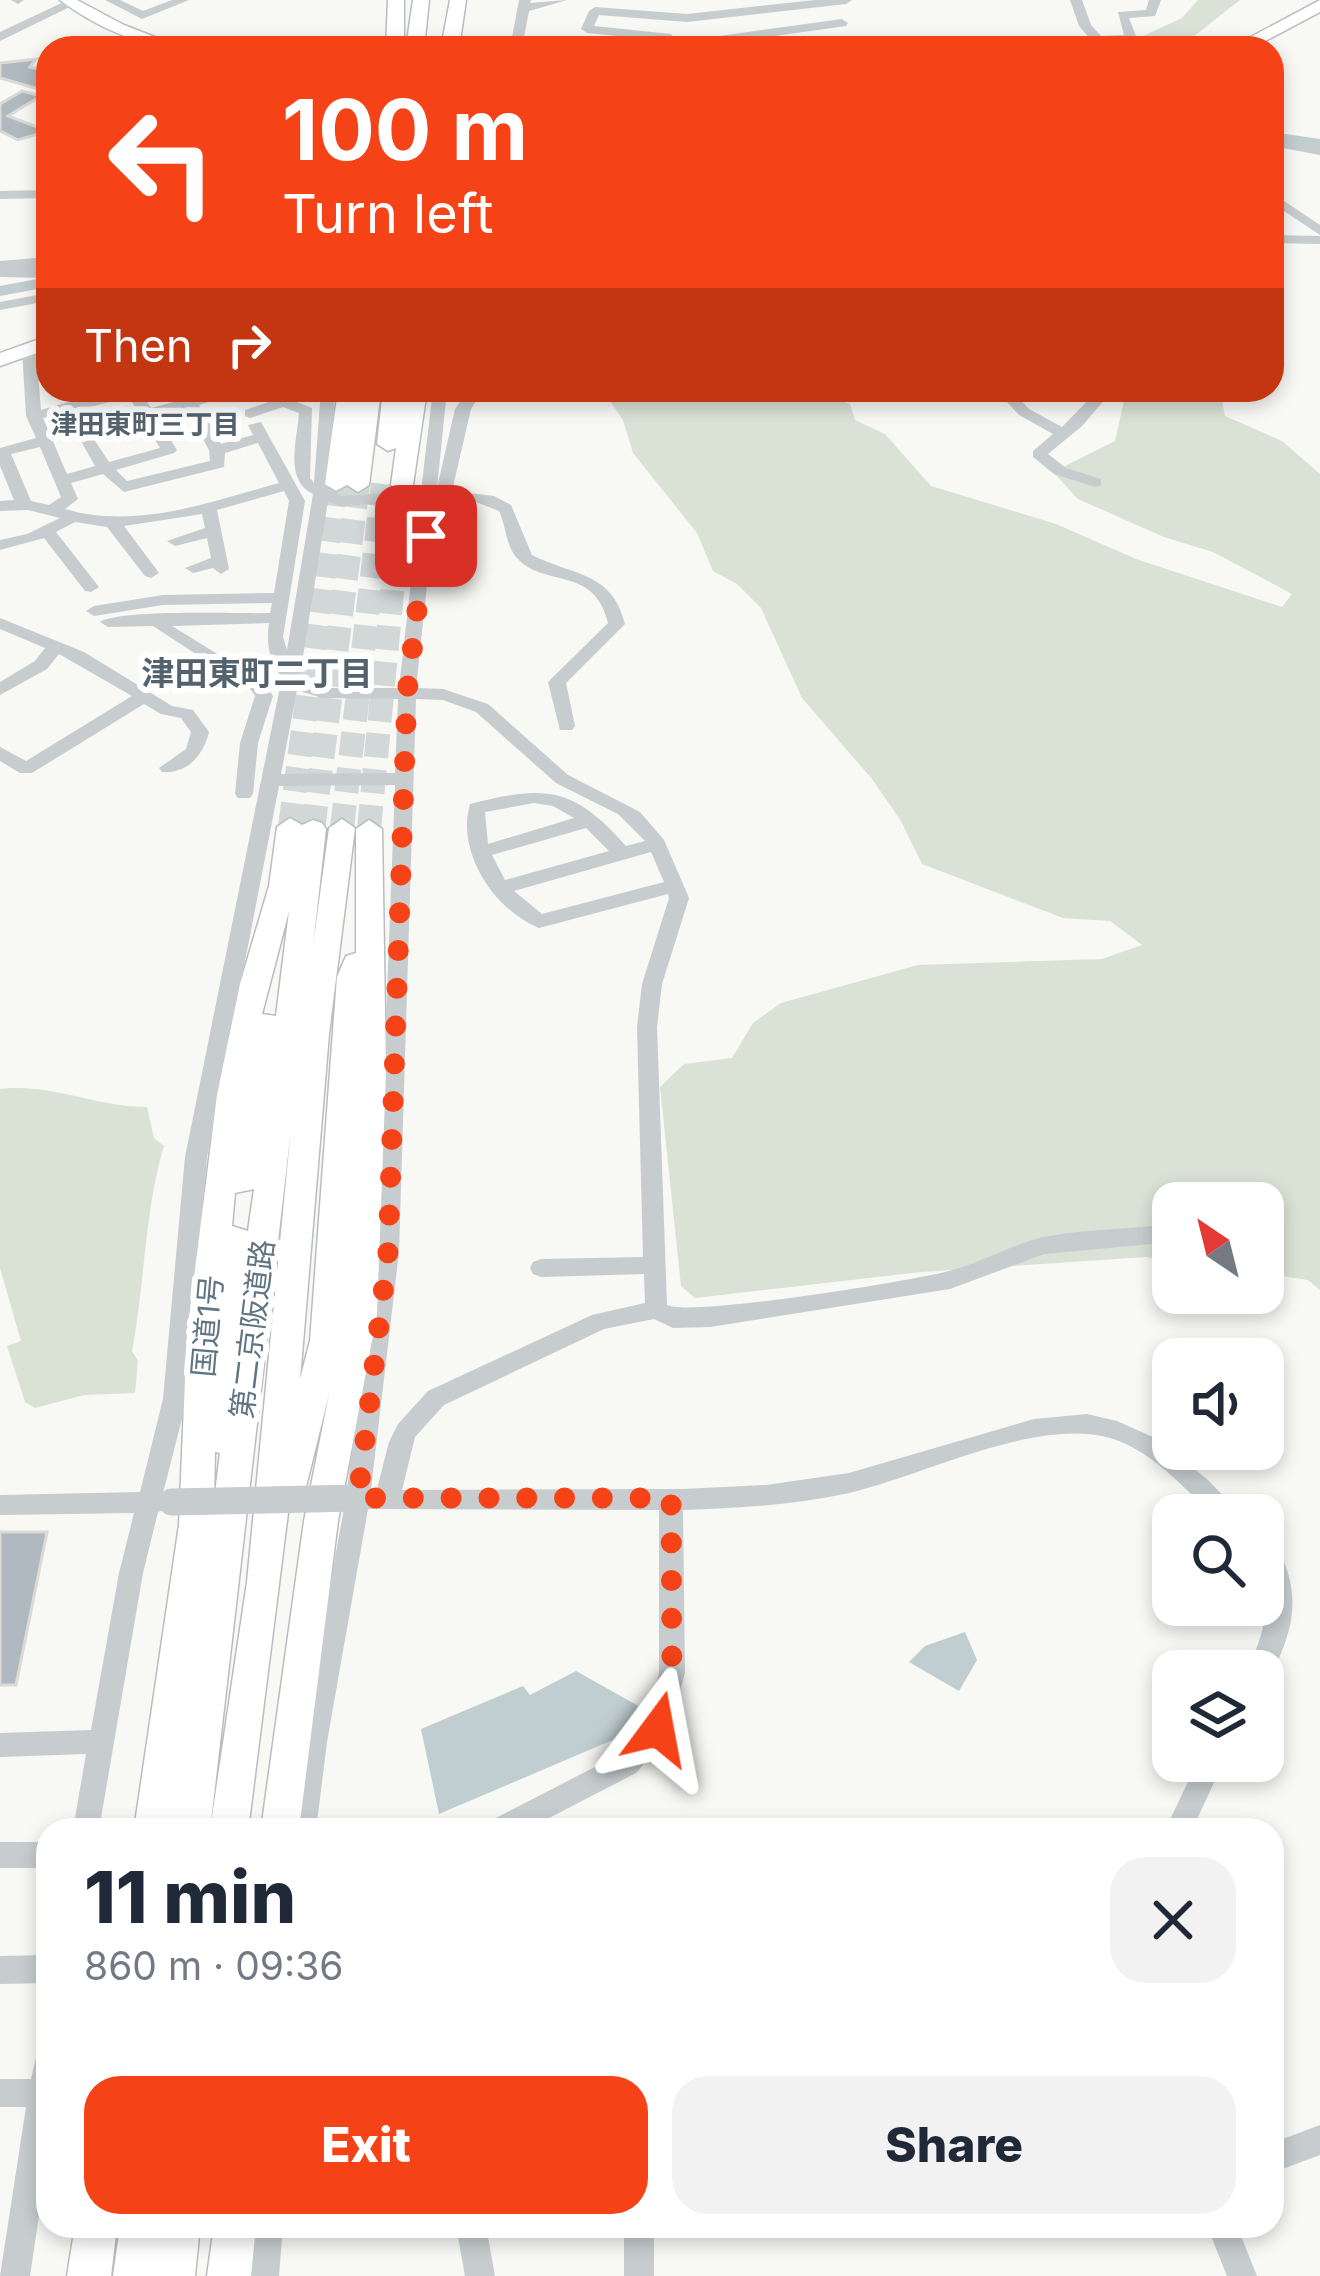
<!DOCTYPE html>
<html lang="en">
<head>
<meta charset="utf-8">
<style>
  :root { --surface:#fff; --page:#f2f2f3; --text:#1f2937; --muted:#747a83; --accent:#f54317 }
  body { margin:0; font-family:Inter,"Noto Sans JP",sans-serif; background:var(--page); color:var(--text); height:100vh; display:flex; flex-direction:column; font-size:45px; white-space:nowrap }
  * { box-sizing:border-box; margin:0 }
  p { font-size:39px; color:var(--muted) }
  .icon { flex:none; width:66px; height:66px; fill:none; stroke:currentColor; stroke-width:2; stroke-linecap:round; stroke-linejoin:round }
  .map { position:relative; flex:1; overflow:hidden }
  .side { position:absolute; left:36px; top:1818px; width:1248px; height:420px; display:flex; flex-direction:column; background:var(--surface); border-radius:36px; box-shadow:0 6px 18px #0003 }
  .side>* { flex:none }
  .guide { position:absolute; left:36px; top:36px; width:1248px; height:366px; border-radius:36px; box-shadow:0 6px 18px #0003; background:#f54317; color:#fff; overflow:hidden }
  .needle { width:78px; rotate:325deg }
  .buttons { position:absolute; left:1152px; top:1182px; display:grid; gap:24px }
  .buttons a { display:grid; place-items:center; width:132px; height:132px; border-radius:24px; background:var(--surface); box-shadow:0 6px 18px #0003; font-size:60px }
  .pin { position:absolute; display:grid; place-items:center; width:102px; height:102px; color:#fff; margin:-51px; border-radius:24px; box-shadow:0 6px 18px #0006 }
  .me { position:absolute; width:132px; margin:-66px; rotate:13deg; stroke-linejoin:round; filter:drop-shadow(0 0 9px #0008) }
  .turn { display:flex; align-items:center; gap:42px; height:252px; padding:0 48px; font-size:54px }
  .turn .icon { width:156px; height:156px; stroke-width:2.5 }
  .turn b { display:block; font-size:84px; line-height:102px }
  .then { display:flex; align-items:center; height:114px; padding:0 48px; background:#0003; gap:24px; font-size:45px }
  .round { display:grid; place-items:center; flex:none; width:126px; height:126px; border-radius:36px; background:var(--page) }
  .head { display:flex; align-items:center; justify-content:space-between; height:204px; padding:0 48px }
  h1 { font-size:72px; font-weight:800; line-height:90px }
  .button { display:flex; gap:24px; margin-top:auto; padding:24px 48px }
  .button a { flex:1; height:138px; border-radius:36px; background:var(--accent); color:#fff; font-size:48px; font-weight:800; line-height:138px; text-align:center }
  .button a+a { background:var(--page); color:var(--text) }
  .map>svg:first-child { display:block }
</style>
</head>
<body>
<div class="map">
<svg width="1320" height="2276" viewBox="0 0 1320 2276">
  <rect width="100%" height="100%" fill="#f8f8f5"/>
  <!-- green -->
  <g fill="#dae1d5">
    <polygon points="1198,0 1240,0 1179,48 1117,48 1182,18"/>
    <polygon points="589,390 808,390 850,404 855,420 885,434 931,486 1056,524 1136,559 1282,607 1292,594 1213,552 1164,537 1078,499 1053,472 1115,441 1126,392 1201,390 1221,395 1225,416 1282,441 1320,474 1320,1290 1308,1280 1263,1273 1263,1203 1173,1203 1173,1261 1146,1257 921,1272 695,1298 681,1286 660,1087 684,1064 732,1058 753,1023 781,1003 918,965 1102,959 1142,945 1110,921 1063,918 922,864 901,821 872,779 802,698 761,608 737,584 713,571 697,533 633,453 623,420 608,398"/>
    <path d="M0 1089C51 1083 96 1107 147 1107L154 1138 164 1146C144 1212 145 1284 132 1351L138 1361 135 1393 84 1395 35 1408 25 1402 7 1346 21 1341 0 1268Z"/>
  </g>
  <!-- water -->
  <g fill="#c0cdd1">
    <polygon points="965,1632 977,1660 959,1691 909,1662 925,1646"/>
    <polygon points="576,1671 642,1708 615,1739 439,1814 421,1729 523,1686 530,1695"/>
  </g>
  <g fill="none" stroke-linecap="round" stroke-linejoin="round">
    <!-- river -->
    <g fill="#c0cdd1" fill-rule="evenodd">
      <polygon points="1272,132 1320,139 1320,149 1272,142"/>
      <polygon points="48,277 48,287 0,296 0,286"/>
    </g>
  </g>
  <!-- building -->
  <g fill="#b0b9bf" stroke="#dadad7" stroke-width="3">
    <polygon points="36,59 30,67 48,71 48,87 42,90 0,78 0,63"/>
    <polygon points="22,91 41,96 8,116 48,131 18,140 0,131 0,104"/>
    <polygon points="0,1532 47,1532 16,1685 0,1685"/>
  </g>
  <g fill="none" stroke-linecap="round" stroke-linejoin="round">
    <!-- highway-tunnel -->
    <g stroke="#d2d7d8" stroke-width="24" stroke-dasharray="24 12" stroke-linecap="butt">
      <polyline points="290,827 336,484"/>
      <polyline points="342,828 383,484"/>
      <polyline points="313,829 358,485"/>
      <polyline points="369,829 399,521"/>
    </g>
    <!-- major casing -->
    <g stroke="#babfc2" stroke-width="3">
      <path id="major" d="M60 0H77L124 25 183 48C141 48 93 25 60 0Z"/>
    </g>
    <!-- highway casing -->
    <g stroke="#b9bdc0" stroke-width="3">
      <g id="highway">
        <polygon points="388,0 404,0 404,48 386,48"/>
        <polygon points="413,0 429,0 424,48 406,48"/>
        <polygon points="450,0 466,0 459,48 441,48"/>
        <polygon points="1320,0 1320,12 1252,48 1230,48"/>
        <polygon points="48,336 48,349 0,366 0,353"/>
        <polygon points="338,390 381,390 369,485 358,492 347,485 336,491 325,484"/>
        <polygon points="383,390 405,390 403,403 405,390 427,390 413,485 402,492 391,485 396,448 388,451 377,444"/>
        <path d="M290 818 302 825 313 820 322 823 326 829 313 946 329 828 342 819 355 828 329 1034 300 1379 310 1341 337 977 346 956 356 953V829L369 820 382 829 386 1071 377 1314 338 1521 299 1830H261L304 1521 329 1394 305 1491 300 1501 289 1505 248 1830H210L247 1582 291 1129 210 1830H134L179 1525 187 1333 217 1095 240 984 269 886 277 827ZM289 911 276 1016 262 1014ZM254 1189 248 1231 232 1226 235 1193ZM215 1452 220 1453 214 1501Z"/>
        <polygon points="75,2226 117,2226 111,2276 67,2276"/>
        <polygon points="120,2226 200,2226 195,2276 113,2276"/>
        <polygon points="214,2226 256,2226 251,2276 207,2276"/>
      </g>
    </g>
    <!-- minor -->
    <g fill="#c7cccf" fill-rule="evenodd">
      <polygon points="11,0 24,0 18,4"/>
      <polygon points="68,0 78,3 0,41 0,32"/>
      <polygon points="105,0 120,0 143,11 172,0 189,0 142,19"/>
      <polygon points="519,0 531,0 530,3 567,0 529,11 522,48 510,48"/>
      <polygon points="815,0 852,0 846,4 687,22 599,15 594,26 671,34 673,37 667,41 587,33 581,29 589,11 595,7 687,14"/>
      <polygon points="1070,0 1082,0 1091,25 1101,36 1124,35 1118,12 1146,10 1149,0 1161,0 1155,16 1129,18 1136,36 1124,48 1094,43 1079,26"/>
      <polygon points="842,19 848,23 846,26 688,48 656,48 662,44"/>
      <polygon points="1272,138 1320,147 1320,155 1272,146"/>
      <polygon points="48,190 48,198 0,199 0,191"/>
      <polygon points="1272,193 1320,225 1320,235 1272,203"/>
      <polygon points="1272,235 1320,236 1320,244 1272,243"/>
      <polygon points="48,257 48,265 0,269 0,261"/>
      <polygon points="48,293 48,301 0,310 0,302"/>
      <path d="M29 345 36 349 41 410 69 402V390H83L84 399 123 390H139L151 408 181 400 176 390H190L194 397 221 390H245L199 405 221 444 253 435 248 425 261 422 305 501 283 637 287 650 313 494C284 480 297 441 299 413L283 407 250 418 245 416V410L284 397 312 408 310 478 314 483 321 390H335L329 490 342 496 421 491 433 390H447L437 488 455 409 469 390H483L471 409 452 491 494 496 511 505 532 555C573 576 612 571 625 624L566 683 575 726 572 730H560L548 682 608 623C594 564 543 589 516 557 506 545 506 526 499 511L476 502 436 501 416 688 443 689 488 704 568 775 640 812 664 840 689 898 662 984 657 1027 667 1305C690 1317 912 1281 949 1271 981 1263 1012 1244 1044 1237 1086 1229 1131 1229 1173 1224V1242L1044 1254 950 1289 710 1327 673 1328 654 1319 604 1329 444 1405 415 1437 402 1490 682 1489 766 1485 849 1473 1034 1419 1087 1414 1117 1421 1155 1438 1207 1479 1242 1515H1213C1183 1487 1151 1450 1110 1438 1036 1417 923 1476 849 1493 795 1505 739 1508 683 1510L685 1673 667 1737 636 1773 526 1830H486L490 1821 618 1755 647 1723 659 1673V1510L368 1509 327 1742 316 1830H290L301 1742 346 1498 377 1252 395 785 279 786 207 1157 187 1399 163 1493 171 1502 167 1509 158 1512 143 1573 99 1830H73L86 1754 0 1757V1733L91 1730 119 1573 134 1513 0 1515V1495L140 1492 163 1399 185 1157 282 677C269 663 266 642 269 623L172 626 263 682 273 696 258 743 253 794 250 798H238L235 794 240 743 255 696 251 690 153 626 108 627 100 622C120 609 238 614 270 613L272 603 163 605 94 616 86 611 94 606 163 595 274 593 289 501 284 491 217 510 229 569 221 574 213 568 193 573 185 568 211 558 207 538 175 546 167 541 205 528 202 514 124 526 159 573 151 578 145 576 107 527 75 522 56 532 99 587 91 592 85 591 44 538 0 550V540L27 534 60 518 28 510 0 511V501L14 500 0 466V448L36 438 26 416 22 349ZM129 397 138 412 86 425 78 410ZM186 408 209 450 210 461 127 481 116 470 174 453 177 450 156 416ZM65 413 95 466 67 474 43 418ZM143 420 160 448 109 462 90 433ZM258 443 279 483C211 502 136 530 65 509L78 499 71 483 103 474 124 492 224 467 225 453ZM40 447 61 497 49 505 31 501 11 454ZM328 501 340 506 420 501 399 688H325L300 675ZM297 690 322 698 398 699 395 773 281 774ZM416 699 443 700 476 712 556 783 618 814 645 841 626 846C573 786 545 785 470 804 456 851 493 909 539 928L668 894 669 898 642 984 637 1027 643 1257 541 1259 533 1262 530 1268 533 1274 541 1277 644 1274 645 1303 592 1315 428 1391 398 1424 389 1442 377 1489H371L399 1252ZM534 803 553 806 574 818 488 844 485 812ZM586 828 609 851 505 880 492 855ZM651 852 664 882 542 914 514 891Z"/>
      <polygon points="996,390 1011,390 1029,409 1062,427 1098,390 1113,390 1082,426 1048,454 1066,468 1101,479 1101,485 1095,487 1054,474 1033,457 1033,451 1053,434 1019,415"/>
      <path d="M0 618 84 652 172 706 193 710 209 732C203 756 187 774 162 772L159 768 186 749 191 732 181 718 161 714 144 704 32 773H20L0 761V747L26 761 132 696 59 654 47 669 0 695V682L35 661 45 648 0 629Z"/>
      <path d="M1263 1534 1272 1538C1303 1590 1296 1627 1269 1679L1263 1681V1671H1247C1276 1609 1263 1597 1263 1534Z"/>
      <polygon points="1198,1761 1224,1761 1192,1830 1165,1830"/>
      <rect x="0" y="1842" width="48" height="26"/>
      <polygon points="48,1955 48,1983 0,1984 0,1956"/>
      <polygon points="48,2045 48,2155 30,2276 0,2276 26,2107 0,2107 0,2079 31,2079 38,2049"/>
      <polygon points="1320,2125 1320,2155 1272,2173 1272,2143"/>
      <polygon points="253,2226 283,2226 279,2276 249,2276"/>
      <polygon points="456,2226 486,2226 495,2276 465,2276"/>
      <rect x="624" y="2226" width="30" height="50"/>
      <polygon points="1207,2226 1237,2226 1257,2276 1227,2276"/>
    </g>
    <!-- major -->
    <use href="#major" fill="#fff" fill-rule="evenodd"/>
    <!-- highway -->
    <use href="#highway" fill="#fff" fill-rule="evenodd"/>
    <!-- minor-bridge-far1 -->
    <polyline stroke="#c7cccf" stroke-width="14" points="0,270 48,271"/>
    <!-- minor-bridge -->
    <polyline stroke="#c7cccf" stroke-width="27" points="172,1502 358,1498"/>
  </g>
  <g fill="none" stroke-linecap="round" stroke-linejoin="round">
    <!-- route -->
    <polyline stroke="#f54317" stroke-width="21" stroke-dasharray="0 37.8" points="426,536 407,693 388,1252 358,1498 671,1498 672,1673 658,1729"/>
  </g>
  <g text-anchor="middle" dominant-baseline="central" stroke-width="12" stroke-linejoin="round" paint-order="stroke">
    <!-- far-neighbourhood labels -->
    <g font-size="27" font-weight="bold" fill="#53626d" stroke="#fff">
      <text x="145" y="424">津田東町三丁目</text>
    </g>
    <!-- street labels -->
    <g font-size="30" fill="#607583" stroke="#fff">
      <text transform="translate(207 1326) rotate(-85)">国道1号</text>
      <text transform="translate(252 1329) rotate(-83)">第二京阪道路</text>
    </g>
    <!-- neighbourhood labels -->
    <g font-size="33" font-weight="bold" fill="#53626d" stroke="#fff">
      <text x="257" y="673">津田東町二丁目</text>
    </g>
  </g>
</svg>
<div class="buttons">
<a><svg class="needle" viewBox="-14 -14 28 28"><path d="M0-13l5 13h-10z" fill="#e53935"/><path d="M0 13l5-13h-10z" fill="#747a83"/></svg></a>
<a><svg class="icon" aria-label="sound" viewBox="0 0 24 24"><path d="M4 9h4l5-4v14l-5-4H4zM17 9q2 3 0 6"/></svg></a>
<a><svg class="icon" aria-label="search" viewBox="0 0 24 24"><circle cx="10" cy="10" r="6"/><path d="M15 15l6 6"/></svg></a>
<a><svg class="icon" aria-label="layers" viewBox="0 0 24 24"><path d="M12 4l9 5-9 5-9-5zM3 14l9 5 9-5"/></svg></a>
</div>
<div class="pin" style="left:426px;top:536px;background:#d93025"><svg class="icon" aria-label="arrive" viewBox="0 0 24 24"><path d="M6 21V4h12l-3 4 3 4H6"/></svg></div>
<svg class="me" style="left:658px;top:1729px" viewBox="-20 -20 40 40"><path d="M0-17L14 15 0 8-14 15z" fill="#f54317" stroke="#fff" stroke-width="4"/></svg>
<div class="guide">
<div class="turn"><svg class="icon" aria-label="left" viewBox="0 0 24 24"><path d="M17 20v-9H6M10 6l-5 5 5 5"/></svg><div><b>100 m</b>Turn left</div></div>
<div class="then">Then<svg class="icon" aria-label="right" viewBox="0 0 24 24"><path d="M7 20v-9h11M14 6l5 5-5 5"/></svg></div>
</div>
<section class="side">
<div class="head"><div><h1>11 min</h1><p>860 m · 09:36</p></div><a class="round"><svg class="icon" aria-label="close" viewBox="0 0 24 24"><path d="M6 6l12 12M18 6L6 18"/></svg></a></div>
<div class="button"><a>Exit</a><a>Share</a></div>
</section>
</div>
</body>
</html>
